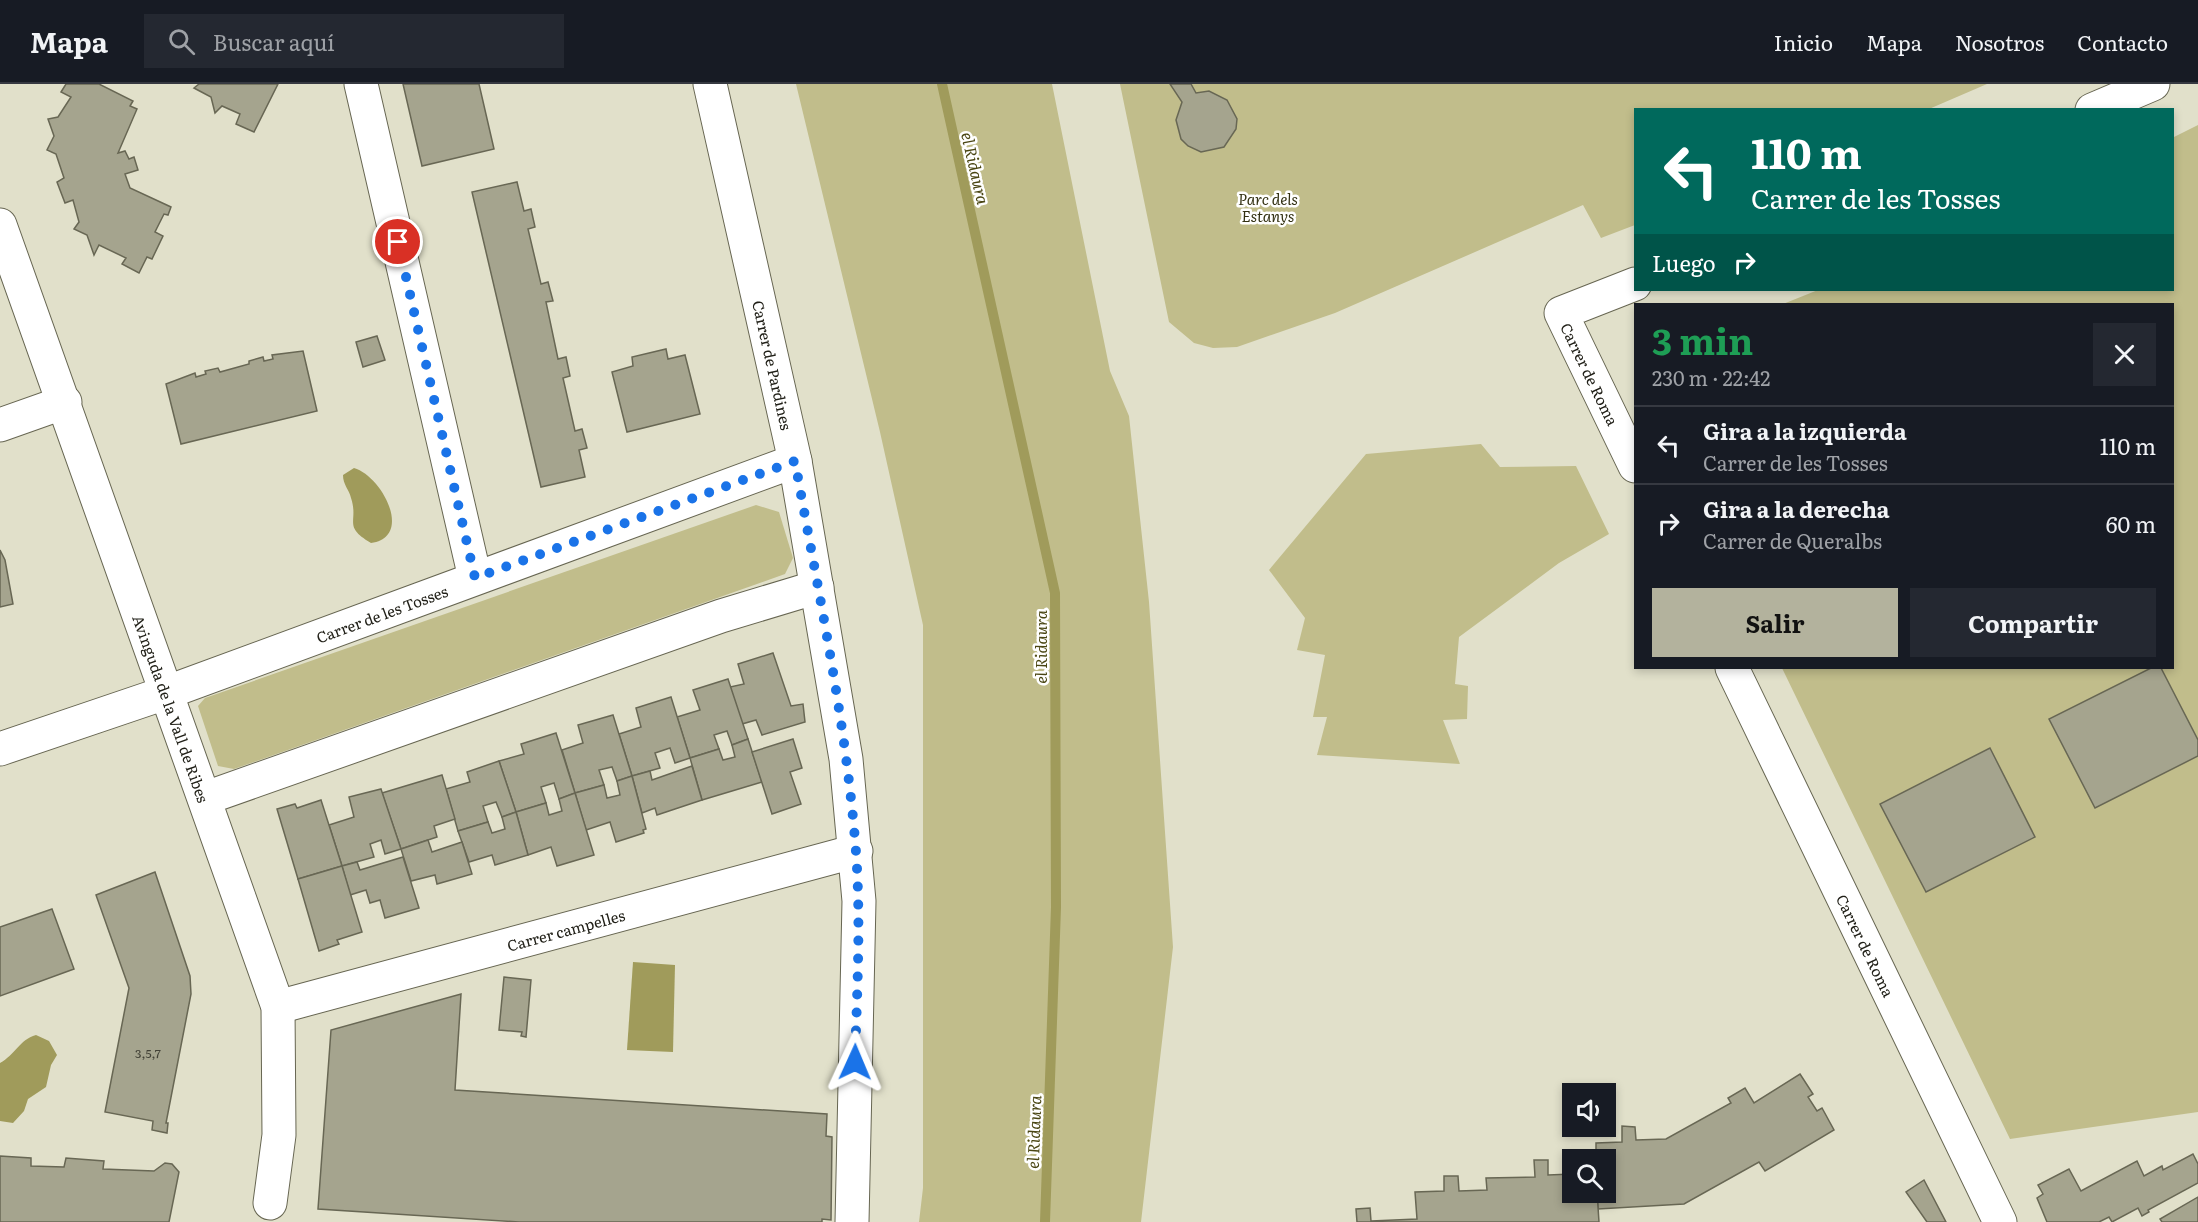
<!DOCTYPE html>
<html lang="es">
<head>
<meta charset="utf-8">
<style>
  :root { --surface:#171b24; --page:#242831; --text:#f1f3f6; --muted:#9ea1a6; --line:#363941; --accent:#b3b29d }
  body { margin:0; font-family:Literata,serif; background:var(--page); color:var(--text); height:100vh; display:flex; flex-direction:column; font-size:22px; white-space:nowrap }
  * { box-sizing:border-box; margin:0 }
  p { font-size:20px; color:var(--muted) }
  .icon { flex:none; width:33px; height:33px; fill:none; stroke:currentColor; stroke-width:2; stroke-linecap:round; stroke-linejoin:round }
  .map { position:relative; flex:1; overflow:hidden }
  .side { position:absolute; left:1634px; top:219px; width:540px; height:366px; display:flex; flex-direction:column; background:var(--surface); border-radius:0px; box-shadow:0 3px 9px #0003 }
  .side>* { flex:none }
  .top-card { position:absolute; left:1634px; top:24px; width:540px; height:183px; border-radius:0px; box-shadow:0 3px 9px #0003; background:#00695c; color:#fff; overflow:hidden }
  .buttons { position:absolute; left:1562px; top:999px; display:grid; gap:12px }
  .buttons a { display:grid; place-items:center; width:54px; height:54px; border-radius:0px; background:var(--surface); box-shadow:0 3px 9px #0003; font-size:30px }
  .pin { position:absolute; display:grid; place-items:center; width:51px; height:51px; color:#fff; margin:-26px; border:3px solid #fff; border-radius:50%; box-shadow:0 2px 6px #0007 }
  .me { position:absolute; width:66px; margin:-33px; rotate:1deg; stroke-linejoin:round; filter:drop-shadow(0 0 4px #0008) }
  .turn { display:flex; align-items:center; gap:21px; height:126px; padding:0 18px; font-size:27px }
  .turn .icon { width:78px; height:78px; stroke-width:2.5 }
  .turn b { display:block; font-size:42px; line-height:51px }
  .then { display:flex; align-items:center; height:57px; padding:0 18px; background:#0003; gap:12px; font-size:22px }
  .round { display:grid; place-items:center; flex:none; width:63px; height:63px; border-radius:0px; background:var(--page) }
  .headline { display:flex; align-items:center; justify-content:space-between; height:102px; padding:0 18px }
  h1 { font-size:36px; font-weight:700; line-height:45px; color:#1e9e55 }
  .button { display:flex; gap:12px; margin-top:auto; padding:12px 18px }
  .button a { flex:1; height:69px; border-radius:0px; background:var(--accent); color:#111; font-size:24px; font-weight:700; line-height:69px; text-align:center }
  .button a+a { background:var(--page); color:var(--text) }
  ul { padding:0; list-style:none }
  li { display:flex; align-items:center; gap:18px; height:78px; padding:0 18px; border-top:2px solid var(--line) }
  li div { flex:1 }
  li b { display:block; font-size:22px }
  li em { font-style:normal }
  header { display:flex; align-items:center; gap:36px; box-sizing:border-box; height:84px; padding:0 30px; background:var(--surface); border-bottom:2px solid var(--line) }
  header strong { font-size:28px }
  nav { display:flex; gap:33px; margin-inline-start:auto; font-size:21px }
  .search { width:420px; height:54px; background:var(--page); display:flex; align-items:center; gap:15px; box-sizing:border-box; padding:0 21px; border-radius:0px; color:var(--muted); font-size:22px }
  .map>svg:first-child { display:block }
</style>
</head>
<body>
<header>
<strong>Mapa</strong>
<div class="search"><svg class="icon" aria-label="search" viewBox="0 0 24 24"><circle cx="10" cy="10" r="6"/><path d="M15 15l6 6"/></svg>Buscar aquí</div>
<nav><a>Inicio</a><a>Mapa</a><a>Nosotros</a><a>Contacto</a></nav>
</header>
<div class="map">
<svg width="2198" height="1138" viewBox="0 0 2198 1138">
  <rect width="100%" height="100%" fill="#e1e0ca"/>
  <!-- green -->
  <g fill="#c1bd8b">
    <polygon points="796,0 1052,0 1110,287 1129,332 1149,518 1173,863 1141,1138 919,1138 923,1104 923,541 880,348"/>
    <polygon points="1120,0 1987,0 1929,25 1635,26 1635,141 1601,154 1583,121 1335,229 1237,263 1213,264 1194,259 1169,238"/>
    <polygon points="2198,41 2198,1028 2010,1055 1782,584 2172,584 2172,220 1783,220 1818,206 2172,206 2172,54"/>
    <polygon points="1481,360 1500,383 1576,382 1609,450 1559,479 1459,553 1455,600 1468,602 1467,635 1443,636 1460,680 1317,671 1327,633 1313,633 1325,571 1297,566 1305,534 1269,486 1366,370"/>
    <polygon points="756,421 779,428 793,474 785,490 234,685 218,682 198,622 205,614"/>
  </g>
  <!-- water -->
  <g fill="#a09b5b">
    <path d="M354 384C382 392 414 453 371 459 342 442 359 438 351 414 349 405 343 401 343 391Z"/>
    <polygon points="633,878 675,881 673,968 627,966"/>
    <path d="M36 951 49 957 57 971 51 981 46 1003 28 1015 24 1027 13 1039 0 1037V979C15 971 19 956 36 951Z"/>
  </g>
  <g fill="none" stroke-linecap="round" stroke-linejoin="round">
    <!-- stream -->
    <polyline stroke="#a09b5b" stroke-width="10" points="942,0 1055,509 1056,823 1045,1138"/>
  </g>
  <!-- building -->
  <g fill="#a5a48e" stroke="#686754" stroke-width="1.5">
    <polygon points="66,0 99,0 133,17 130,22 137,25 118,69 125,67 129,75 134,73 138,86 125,90 130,104 171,123 168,131 164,130 155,148 163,152 152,175 147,173 139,189 122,180 126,174 99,161 94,171 87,151 74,145 79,138 73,116 65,119 57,98 64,94 56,70 47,66 54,52 48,35 58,33 71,13 61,8"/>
    <polygon points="199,0 278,0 254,48 236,40 240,30 222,22 215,29 211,13 194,4"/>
    <polygon points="403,0 479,0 494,65 422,82"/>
    <polygon points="1170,0 1191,0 1196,9 1209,7 1227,16 1237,35 1236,45 1224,63 1201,68 1188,62 1181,55 1176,36 1182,18"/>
    <polygon points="517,98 524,127 531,125 535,143 528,145 541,200 548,198 553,217 546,218 558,275 566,273 570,292 563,294 575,347 582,345 587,364 579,366 585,393 541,403 472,108"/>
    <polygon points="377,252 385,276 363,283 356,258"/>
    <polygon points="666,265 668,275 685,271 700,330 627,348 612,288 633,282 632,273"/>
    <polygon points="303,267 317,327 181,360 166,300 195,289 196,293 206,290 205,287 218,284 220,288 249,280 249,277 263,273 264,277 273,275 272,271"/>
    <polygon points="0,466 5,476 13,520 0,523"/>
    <polygon points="773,569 791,622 803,620 805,638 762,651 756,636 742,640 730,603 744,600 738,580"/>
    <polygon points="2151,584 2161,584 2198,656 2198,672 2095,724 2049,635"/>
    <polygon points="728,595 748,655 732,661 727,647 714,651 719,665 690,674 677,633 700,626 693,606"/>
    <polygon points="671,613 690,674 675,679 670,664 655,669 660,684 632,692 619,650 641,643 636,624"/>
    <polygon points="613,631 632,692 617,697 612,683 599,686 604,701 575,709 562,666 583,659 578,641"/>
    <polygon points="556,649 575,709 559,715 554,699 541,703 546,719 516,728 499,677 524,670 521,660"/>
    <polygon points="748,655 762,698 702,716 690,674 719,665 723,676 735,673 732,661"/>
    <polygon points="793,655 802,684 790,688 801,720 772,730 752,668"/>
    <polygon points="1990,664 2035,753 1926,808 1880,720"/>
    <polygon points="499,677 516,728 502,733 496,718 483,722 488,738 458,747 446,705 470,698 467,688"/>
    <polygon points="692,682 702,716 657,731 655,724 642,729 632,692 650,687 652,696"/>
    <polygon points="442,691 455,735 434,742 437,753 401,765 382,709"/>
    <polygon points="632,692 646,745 643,746 644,749 616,758 610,738 586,746 575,709 604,701 607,714 620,711 617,697"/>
    <polygon points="381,705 401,765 385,770 381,756 370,760 374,773 342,782 329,741 354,733 349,713"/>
    <polygon points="575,709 594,771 557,782 551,763 528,771 516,728 546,719 549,731 562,727 559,715"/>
    <polygon points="321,716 342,782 298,795 277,725 295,720 297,724"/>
    <polygon points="516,728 528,771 495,781 492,771 469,778 458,747 488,738 492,749 505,745 502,733"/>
    <polygon points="428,756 432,768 462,758 472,790 437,800 435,791 411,797 401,765"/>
    <polygon points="403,773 419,824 385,834 380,816 370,819 366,806 350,811 342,782 357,778 360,786"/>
    <polygon points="342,782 362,848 337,856 339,860 319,867 298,795"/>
    <polygon points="155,788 190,892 191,910 166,1039 168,1039 167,1049 152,1046 153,1037 105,1028 129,904 96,811"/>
    <polygon points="52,825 74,885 0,912 0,843"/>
    <polygon points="504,893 531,896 526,953 521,952 522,948 499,946"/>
    <polygon points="461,910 455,1006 827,1030 826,1052 832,1053 831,1136 822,1135 822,1138 519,1138 318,1125 331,946"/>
    <polygon points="1800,990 1813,1010 1808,1013 1817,1027 1822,1024 1834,1046 1765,1087 1759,1078 1684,1120 1598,1125 1597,1108 1605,1108 1605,1076 1596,1076 1596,1059 1622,1058 1622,1042 1635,1043 1636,1056 1666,1055 1731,1019 1728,1014 1745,1004 1754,1019"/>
    <polygon points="2193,1070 2198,1080 2198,1099 2148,1126 2149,1128 2142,1132 2138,1124 2112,1138 2109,1133 2099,1138 2047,1138 2037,1114 2043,1110 2038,1101 2069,1085 2081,1107 2137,1077 2144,1092 2162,1082 2163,1086"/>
    <polygon points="0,1072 31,1074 31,1082 64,1083 66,1074 104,1077 103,1085 154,1087 165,1079 172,1080 179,1088 169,1138 0,1138"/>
    <polygon points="1534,1076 1548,1076 1548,1091 1572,1090 1572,1108 1597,1108 1599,1138 1357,1138 1356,1125 1370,1124 1371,1137 1417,1135 1415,1108 1444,1107 1444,1092 1458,1092 1459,1107 1487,1106 1486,1094 1535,1093"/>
    <polygon points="1924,1096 1946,1138 1927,1138 1906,1108"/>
    <polygon points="2198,1113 2198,1138 2162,1138 2160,1135"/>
  </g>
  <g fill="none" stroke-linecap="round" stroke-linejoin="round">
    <!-- minor casing -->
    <g stroke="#676652" stroke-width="35">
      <g id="minor">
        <polyline points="361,0 475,494"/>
        <path id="s1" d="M710 0 795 377 846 675 859 817 852 1138"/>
        <polyline points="2092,26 2153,0"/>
        <path id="s2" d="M0 141 278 923 279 1051 270 1119"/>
        <path id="s3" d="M1635 200 1561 229 1635 382"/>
        <polyline points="0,341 65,318"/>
        <path id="s4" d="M1732 584 2000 1138"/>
        <path id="s5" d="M0 665 168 608 795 377"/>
        <polyline points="206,714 721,532 817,503"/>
        <path id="s6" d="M278 923 856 767"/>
      </g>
    </g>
    <!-- minor -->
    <use href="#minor" stroke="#fff" stroke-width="33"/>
  </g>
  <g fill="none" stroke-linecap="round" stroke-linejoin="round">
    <!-- route -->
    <path stroke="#1a73e8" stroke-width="10" stroke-dasharray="0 18" d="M398 158 475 494 795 377C818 507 846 637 856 768 861 838 857 908 855 978"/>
  </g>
  <g text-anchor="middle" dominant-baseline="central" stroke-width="5" stroke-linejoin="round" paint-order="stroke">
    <!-- number labels -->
    <g font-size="12" fill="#424136">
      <text x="148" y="969">3,5,7</text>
    </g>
    <!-- park labels -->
    <g font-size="15" font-style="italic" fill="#323012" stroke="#fff">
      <text x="1268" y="114">Parc dels<tspan x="1268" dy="17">Estanys</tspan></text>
    </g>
    <!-- street labels -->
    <g font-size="15" fill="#212018" stroke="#fff">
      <text stroke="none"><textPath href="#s1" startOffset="288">Carrer de Pardines</textPath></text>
      <text stroke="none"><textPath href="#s3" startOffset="147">Carrer de Roma</textPath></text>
      <text stroke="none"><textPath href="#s5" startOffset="405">Carrer de les Tosses</textPath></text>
      <text stroke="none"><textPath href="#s2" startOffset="513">Avinguda de la Vall de Ribes</textPath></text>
      <text stroke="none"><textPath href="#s6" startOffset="298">Carrer campelles</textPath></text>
      <text stroke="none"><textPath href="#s4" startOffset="308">Carrer de Roma</textPath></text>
    </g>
    <!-- water labels -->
    <g font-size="16" font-style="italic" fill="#494512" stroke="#fff">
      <text transform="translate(976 84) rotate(77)">el Ridaura</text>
      <text transform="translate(1040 563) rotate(-90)">el Ridaura</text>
      <text transform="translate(1033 1048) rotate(-88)">el Ridaura</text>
    </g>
  </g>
</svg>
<div class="buttons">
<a><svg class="icon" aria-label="sound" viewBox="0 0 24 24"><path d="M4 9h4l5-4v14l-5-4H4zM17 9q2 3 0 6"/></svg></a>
<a><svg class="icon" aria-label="search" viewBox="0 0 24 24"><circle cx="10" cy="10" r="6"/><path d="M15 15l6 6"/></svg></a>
</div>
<div class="pin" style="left:398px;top:158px;background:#d93025"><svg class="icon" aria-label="arrive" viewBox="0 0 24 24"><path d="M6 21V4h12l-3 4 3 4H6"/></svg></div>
<svg class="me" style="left:855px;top:978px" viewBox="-20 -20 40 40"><path d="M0-17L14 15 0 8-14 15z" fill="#1a73e8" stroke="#fff" stroke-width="4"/></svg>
<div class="top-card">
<div class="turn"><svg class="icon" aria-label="left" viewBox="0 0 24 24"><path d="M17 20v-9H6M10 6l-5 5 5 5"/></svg><div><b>110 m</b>Carrer de les Tosses</div></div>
<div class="then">Luego<svg class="icon" aria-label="right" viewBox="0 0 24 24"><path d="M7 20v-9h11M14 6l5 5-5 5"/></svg></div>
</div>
<section class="side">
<div class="headline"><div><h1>3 min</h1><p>230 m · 22:42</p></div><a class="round"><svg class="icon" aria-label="close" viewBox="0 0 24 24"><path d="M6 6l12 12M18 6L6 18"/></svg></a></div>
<ul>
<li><svg class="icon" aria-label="left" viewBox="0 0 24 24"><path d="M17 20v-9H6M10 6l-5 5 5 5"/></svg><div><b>Gira a la izquierda</b><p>Carrer de les Tosses</p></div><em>110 m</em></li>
<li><svg class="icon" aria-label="right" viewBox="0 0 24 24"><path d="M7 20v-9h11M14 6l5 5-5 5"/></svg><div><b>Gira a la derecha</b><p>Carrer de Queralbs</p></div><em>60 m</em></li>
</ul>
<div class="button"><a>Salir</a><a>Compartir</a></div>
</section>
</div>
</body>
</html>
